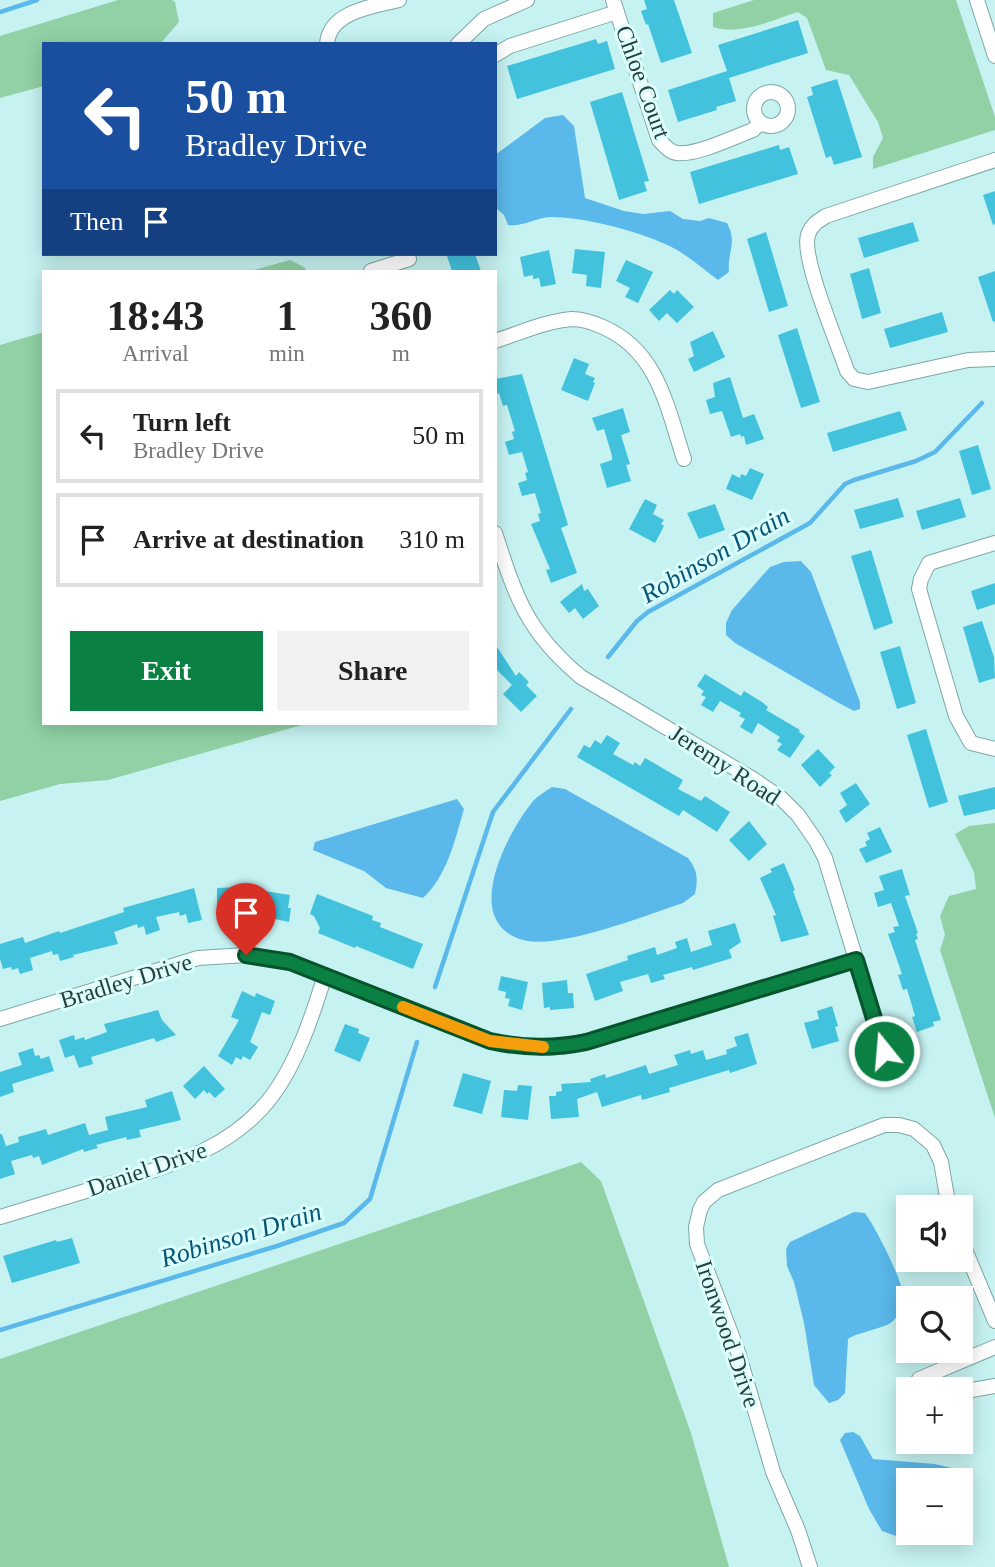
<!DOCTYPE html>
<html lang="en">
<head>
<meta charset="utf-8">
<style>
  :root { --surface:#fff; --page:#f2f2f2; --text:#222; --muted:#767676; --line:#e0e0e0; --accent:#0b8043 }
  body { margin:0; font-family:"Times New Roman",serif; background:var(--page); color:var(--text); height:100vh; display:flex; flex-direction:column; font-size:26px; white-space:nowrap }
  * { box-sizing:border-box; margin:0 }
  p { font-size:23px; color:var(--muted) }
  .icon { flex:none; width:38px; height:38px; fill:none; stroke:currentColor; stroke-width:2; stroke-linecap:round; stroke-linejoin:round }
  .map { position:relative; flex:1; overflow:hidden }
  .drawer { position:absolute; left:42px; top:270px; width:455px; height:455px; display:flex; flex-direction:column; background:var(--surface); border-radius:0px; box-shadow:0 4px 18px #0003 }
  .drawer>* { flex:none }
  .hud { position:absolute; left:42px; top:42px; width:455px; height:214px; border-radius:0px; box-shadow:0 4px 18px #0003; background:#1a4fa0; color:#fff; overflow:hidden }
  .buttons { position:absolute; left:896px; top:1195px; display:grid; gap:14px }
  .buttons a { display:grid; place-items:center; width:77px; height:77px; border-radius:0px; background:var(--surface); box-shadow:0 4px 18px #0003; font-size:35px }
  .pin { position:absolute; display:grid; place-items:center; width:60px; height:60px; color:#fff; margin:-72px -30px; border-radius:50% 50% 50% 0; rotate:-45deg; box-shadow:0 0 7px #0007 }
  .pin .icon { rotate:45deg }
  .me { position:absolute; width:77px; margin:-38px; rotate:343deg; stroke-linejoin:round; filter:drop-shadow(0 0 5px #0008) }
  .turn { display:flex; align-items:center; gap:24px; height:147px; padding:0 28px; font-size:32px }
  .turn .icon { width:91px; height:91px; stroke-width:2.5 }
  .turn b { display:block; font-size:49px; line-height:60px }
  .then { display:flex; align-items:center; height:66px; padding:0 28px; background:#0003; gap:14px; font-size:26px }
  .eta { display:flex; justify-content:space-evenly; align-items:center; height:119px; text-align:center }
  .eta b { font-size:42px; font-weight:800; line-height:49px }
  .primary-button { display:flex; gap:14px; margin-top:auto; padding:14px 28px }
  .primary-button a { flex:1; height:80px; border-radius:0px; background:var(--accent); color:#fff; font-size:28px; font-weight:800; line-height:80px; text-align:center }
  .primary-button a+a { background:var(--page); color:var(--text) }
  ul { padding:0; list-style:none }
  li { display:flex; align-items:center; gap:21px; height:94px; margin:0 14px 10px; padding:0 14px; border:4px solid var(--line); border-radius:0px }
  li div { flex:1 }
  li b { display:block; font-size:26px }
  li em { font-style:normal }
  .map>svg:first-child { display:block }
</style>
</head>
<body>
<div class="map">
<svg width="995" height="1567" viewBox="0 0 995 1567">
  <rect width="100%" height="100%" fill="#c6f3f2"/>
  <!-- green -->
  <g fill="#91d1a5">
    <polygon points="118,0 172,0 175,2 179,22 160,44 44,44 44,86 0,98 0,36"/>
    <path d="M754 0H956L995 117V130L873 169V157L883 138 878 122 849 75 826 70 807 18 798 12C772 20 741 36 713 27V13Z"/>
    <polygon points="290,260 304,267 307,271 250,271"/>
    <polygon points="44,332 44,723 309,723 108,780 60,784 0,801 0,345"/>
    <polygon points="995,823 995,1118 940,950 945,935 940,916 949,896 976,889 974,872 955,834 969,826"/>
    <polygon points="581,1162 601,1181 691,1433 729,1567 0,1567 0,1359"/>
  </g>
  <!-- water -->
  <g fill="#5ab8ea">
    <path d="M563 115 574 126 585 198 624 211 643 214 670 211 683 219 700 221 709 218 727 223C738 244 727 251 729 272L718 280C702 268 684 252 665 244 638 231 580 216 550 217 535 218 523 227 508 225L504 215 495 207V155L545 118Z"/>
    <polygon points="801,561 811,572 860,702 860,709 854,711 837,702 735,643 726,635 726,623 732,610 770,567 784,562"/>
    <path d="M552 787 565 789 688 858C698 871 698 879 695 894L683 903C646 915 559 950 523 940 459 922 508 831 534 800 539 795 546 791 552 787Z"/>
    <path d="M457 799 464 809C455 840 447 876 423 898L386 888 364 871 313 850 315 842Z"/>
    <path d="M854 1212 865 1213C875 1227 906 1285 904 1302 903 1308 898 1316 893 1321 885 1329 860 1331 848 1339L845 1393 838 1400 829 1403 814 1385 804 1323 794 1282 787 1266 786 1249 790 1242Z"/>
    <polygon points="853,1432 860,1436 873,1459 935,1464 952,1468 957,1480 908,1480 908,1533 925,1533 899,1537 882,1531 869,1509 840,1440 845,1433"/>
  </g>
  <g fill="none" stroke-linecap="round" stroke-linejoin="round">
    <!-- stream -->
    <g stroke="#5ab8ea" stroke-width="4.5">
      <polyline points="0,12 37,0"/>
      <polyline points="608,657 637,621 648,612 810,523 845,484 854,480 916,461 935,452 982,403"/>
      <polyline points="435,987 493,812 571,709"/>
      <polyline points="0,1330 277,1246 344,1223 370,1199 417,1042"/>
    </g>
  </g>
  <!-- building -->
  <g fill="#42c2dd">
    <polygon points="644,0 674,0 692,53 661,63 648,24 646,25 641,11 647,9"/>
    <polygon points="798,20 808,53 729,78 736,101 716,107 717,110 678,122 668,90 727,71 718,45"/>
    <polygon points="596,39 598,44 607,41 615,69 517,99 507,66"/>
    <polygon points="837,79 862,157 834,165 831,156 826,158 807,97 813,95 811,87"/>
    <polygon points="622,92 649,181 644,182 647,191 619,200 590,102"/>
    <polygon points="779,145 780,150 789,147 798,174 699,204 690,172"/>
    <polygon points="995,191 995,224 993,225 983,195"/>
    <polygon points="913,222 919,241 864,258 858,238"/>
    <polygon points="766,232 788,306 769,312 747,239"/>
    <polygon points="575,249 605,252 601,288 586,286 587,275 572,273"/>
    <polygon points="549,250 556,284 541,287 539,278 533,279 533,275 524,277 520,257"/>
    <polygon points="453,254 475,254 481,271 452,271 447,256"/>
    <polygon points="626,260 653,272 638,303 625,297 630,288 616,281"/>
    <polygon points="869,268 881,313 862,319 850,274"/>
    <polygon points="995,271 995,321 993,322 978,277"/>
    <polygon points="670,290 674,294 677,290 694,307 677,323 667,313 659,321 649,310"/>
    <polygon points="942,312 948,332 890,348 884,329"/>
    <polygon points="797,328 820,402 801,408 778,335"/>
    <polygon points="713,331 725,357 694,372 688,359 694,356 690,342"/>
    <polygon points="574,358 589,364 585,374 595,378 593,382 595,383 588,401 561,390"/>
    <polygon points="522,374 568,525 561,528 577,573 551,583 546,570 550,569 531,524 540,521 538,514 541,513 535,493 522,496 518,483 527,480 525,473 528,472 522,452 509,455 505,442 514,439 512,432 515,431 507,405 503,406 499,393 495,395 495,379"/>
    <polygon points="730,377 743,418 754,414 764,439 746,445 744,436 741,437 740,434 731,437 722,411 710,414 706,400 715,397 713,383"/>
    <polygon points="623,408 630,432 621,435 630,464 626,465 631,481 607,488 600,464 612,460 612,456 604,429 597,431 592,418"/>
    <polygon points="900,411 907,430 833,452 827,433"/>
    <polygon points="978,445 991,489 972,495 959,451"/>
    <polygon points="750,468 764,474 752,500 726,489 732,474 740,478 741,474 746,476"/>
    <polygon points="898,498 904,517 860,529 854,510"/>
    <polygon points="960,498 966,517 922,530 916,511"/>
    <polygon points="645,499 657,505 653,514 664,520 661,524 664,526 655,543 629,529"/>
    <polygon points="715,504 725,530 699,539 687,513"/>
    <polygon points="871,550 893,623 874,630 851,556"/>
    <polygon points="995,583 995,604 977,610 971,591"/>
    <polygon points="582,584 584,591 588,589 599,606 583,619 575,608 569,613 560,602"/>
    <polygon points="982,621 994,657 995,678 979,683 963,627"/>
    <polygon points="495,644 516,676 519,672 529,682 526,685 537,696 521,712 503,694 512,685 495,668"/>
    <polygon points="900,646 916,703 897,709 880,652"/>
    <polygon points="705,674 741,696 744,691 762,702 768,707 766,710 800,730 799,732 805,736 790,758 777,750 782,744 777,741 780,737 758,723 752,734 740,727 745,719 739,716 741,713 720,701 713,712 701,705 706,697 701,695 704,691 697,686"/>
    <polygon points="926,729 948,802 929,808 907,735"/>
    <polygon points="607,735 620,743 613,754 633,765 635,762 640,766 645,758 683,780 678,789 701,801 705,796 730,812 717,832 683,810 679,816 577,757 584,745 590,748 595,740 601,744"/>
    <polygon points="818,749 835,767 829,773 832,775 820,787 801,765"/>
    <polygon points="856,783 870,804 846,823 839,811 847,805 840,793"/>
    <polygon points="995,787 995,809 964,816 958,796"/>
    <polygon points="749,821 767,844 749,861 729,840"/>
    <polygon points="880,827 892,852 866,863 859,849 867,846 865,842 870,839 867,833"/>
    <polygon points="784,863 795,890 793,891 809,935 781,942 773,916 776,915 760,878 772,872 770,869"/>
    <polygon points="902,869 910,895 905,896 918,933 916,934 918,939 915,940 941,1020 933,1022 934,1026 917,1032 912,1017 915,1016 907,989 903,990 898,975 902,974 888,934 895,932 893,927 899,926 891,903 878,907 874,893 884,890 879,876"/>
    <polygon points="241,887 242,901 263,899 264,891 290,895 288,908 291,908 289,922 247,913 247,918 233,918 232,912 221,912 217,908 217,888"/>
    <polygon points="194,888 202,920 188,923 186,914 180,916 179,912 156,917 160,930 146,935 144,926 138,928 137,924 114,932 118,944 73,955 74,957 60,961 58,954 53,955 52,951 30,958 33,970 20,974 18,968 12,970 11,967 3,969 0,959 0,944 23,937 25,943 59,931 60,933 124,912 123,908"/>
    <polygon points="317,894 373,916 372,920 381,923 380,927 423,944 413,969 356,946 355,948 318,933 320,928 314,916 310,914"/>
    <polygon points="735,923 741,942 729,950 732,958 693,970 692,967 663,975 665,979 651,983 648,974 620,982 623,991 595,1001 586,974 628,960 627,956 655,947 657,955 677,948 675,942 687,938 691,952 712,945 708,931"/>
    <polygon points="501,976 528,982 522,1010 508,1006 510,999 505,998 506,992 498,990"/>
    <polygon points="567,980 568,993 573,993 574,1008 550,1010 550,1007 544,1008 542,983"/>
    <polygon points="242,991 255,997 256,993 275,1001 270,1015 262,1012 250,1042 258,1047 250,1060 243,1056 241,1060 236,1057 232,1065 218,1056 239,1020 231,1017"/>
    <polygon points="832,1006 838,1026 835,1027 839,1041 812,1049 804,1023 819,1019 817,1011"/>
    <polygon points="158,1010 162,1020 176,1035 156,1042 154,1038 91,1057 93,1064 79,1068 74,1055 65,1058 59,1040 74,1035 75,1040 84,1037 85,1040 107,1032 104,1024"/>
    <polygon points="345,1024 359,1029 358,1033 370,1038 360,1062 334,1051"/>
    <polygon points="748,1033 757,1064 730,1073 729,1070 669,1088 670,1092 642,1100 641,1095 602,1107 597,1092 577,1099 579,1117 551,1119 549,1096 556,1096 556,1092 562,1091 561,1084 591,1082 590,1079 605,1074 606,1078 646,1065 649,1074 678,1065 674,1055 690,1050 691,1054 703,1050 706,1060 727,1054 726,1050 737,1046 734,1037"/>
    <polygon points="33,1048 35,1056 39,1055 41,1059 49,1056 54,1071 12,1084 14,1092 0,1097 0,1072 22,1065 18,1053"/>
    <polygon points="204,1066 225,1089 215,1098 209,1092 207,1094 204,1090 195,1099 183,1086"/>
    <polygon points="463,1073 491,1081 482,1114 453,1106"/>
    <polygon points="518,1085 532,1086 528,1120 501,1117 504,1090 517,1091"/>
    <polygon points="172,1091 181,1120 139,1130 141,1137 127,1140 126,1137 96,1145 98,1148 84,1152 83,1149 42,1165 39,1156 33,1158 32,1155 11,1161 15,1174 0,1179 0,1134 2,1134 6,1146 19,1142 18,1137 46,1129 48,1135 85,1123 89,1135 108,1130 105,1117 147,1107 145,1100"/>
    <polygon points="72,1238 80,1263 12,1283 3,1256 56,1240 57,1242"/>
  </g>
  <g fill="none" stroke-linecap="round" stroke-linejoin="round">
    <!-- minor casing -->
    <g stroke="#7ca7a6" stroke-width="16">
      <g id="minor">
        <path d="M613 0 659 140C664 145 669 152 677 153 695 156 734 137 753 130L760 123"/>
        <polyline points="977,0 995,56"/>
        <path d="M327 44C329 11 375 6 399 0"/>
        <polyline points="458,44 484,19 527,0"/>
        <polyline points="495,55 510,46 617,12"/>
        <circle cx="771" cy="109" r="17"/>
        <path d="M995 160 826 216C818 221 811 225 808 235 801 258 838 344 847 371L854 379 868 382 968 360 995 359"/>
        <polyline points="371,271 409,259"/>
        <path d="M495 341C520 333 546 321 572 319 583 319 594 323 603 327 658 351 667 407 684 459"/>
        <path d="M495 533C516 598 527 632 581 677L753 779 781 798 798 815 816 841 825 858 884 1051"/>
        <polyline points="995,543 929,563 921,579 919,589 956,716 971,743 995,749"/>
        <polyline points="0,1019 198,958 246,955 291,962 490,1041 509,1045 550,1048 586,1043 856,960"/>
        <path d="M0 1217C37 1206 75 1194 112 1183 172 1165 232 1149 272 1096 297 1063 313 1014 325 975"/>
        <polyline points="961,1240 995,1321"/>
        <polyline points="918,1390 917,1384 919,1379 995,1347"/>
        <polyline points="961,1392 995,1386"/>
        <polyline points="810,1567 798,1530 773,1472 738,1352 697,1244 696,1227 700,1210 704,1202 718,1190 884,1125 899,1125 914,1129 933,1145 941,1162 949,1208"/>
      </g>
    </g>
    <!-- minor -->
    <use href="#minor" stroke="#fff" stroke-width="14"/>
  </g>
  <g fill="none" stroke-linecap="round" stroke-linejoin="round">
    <!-- route casing -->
    <g stroke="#07532c" stroke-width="18">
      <path id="route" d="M246 955 290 962 490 1041C522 1048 553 1049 586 1042L856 960 884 1051"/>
    </g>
    <!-- route -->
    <use href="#route" stroke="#0b8043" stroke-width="12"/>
    <!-- slow -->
    <polyline stroke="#f59e0b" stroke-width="12" points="403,1007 490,1041 543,1047"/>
  </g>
  <g text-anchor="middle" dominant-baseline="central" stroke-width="6" stroke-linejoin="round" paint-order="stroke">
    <!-- street labels -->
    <g font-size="24" fill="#2b3d3d" stroke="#dbfffe">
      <text transform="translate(643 82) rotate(70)">Chloe Court</text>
      <text transform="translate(725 765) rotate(33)">Jeremy Road</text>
      <text transform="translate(126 981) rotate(-17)">Bradley Drive</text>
      <text transform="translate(147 1169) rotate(-19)">Daniel Drive</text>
      <text transform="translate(728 1334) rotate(71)">Ironwood Drive</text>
    </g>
    <!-- water labels -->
    <g font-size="26" font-style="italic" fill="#085677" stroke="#dbfffe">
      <text transform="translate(715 555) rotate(-30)">Robinson Drain</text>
      <text transform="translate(241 1235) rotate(-17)">Robinson Drain</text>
    </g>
  </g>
</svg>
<div class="buttons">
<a><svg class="icon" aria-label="sound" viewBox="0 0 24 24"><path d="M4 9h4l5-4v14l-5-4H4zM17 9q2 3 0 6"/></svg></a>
<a><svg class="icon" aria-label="search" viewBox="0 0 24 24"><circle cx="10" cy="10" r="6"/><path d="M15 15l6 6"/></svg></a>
<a>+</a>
<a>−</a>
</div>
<div class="pin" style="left:246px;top:955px;background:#d93025"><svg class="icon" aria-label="arrive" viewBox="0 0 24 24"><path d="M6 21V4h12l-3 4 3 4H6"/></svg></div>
<svg class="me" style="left:884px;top:1051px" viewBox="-20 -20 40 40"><circle r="17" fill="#0b8043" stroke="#fff" stroke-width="3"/><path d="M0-11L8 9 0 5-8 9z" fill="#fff"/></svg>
<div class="hud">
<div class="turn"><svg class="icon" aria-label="left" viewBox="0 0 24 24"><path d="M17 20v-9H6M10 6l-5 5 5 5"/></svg><div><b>50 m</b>Bradley Drive</div></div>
<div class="then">Then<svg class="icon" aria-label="arrive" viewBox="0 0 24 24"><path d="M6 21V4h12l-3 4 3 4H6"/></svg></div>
</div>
<section class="drawer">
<div class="eta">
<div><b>18:43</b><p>Arrival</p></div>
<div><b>1</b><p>min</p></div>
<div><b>360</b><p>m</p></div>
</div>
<ul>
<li><svg class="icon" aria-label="left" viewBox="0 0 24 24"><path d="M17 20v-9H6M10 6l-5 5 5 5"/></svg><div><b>Turn left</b><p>Bradley Drive</p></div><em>50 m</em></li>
<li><svg class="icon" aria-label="arrive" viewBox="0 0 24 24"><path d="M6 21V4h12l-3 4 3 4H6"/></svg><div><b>Arrive at destination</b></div><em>310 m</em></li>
</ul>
<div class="primary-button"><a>Exit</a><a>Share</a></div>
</section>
</div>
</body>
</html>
